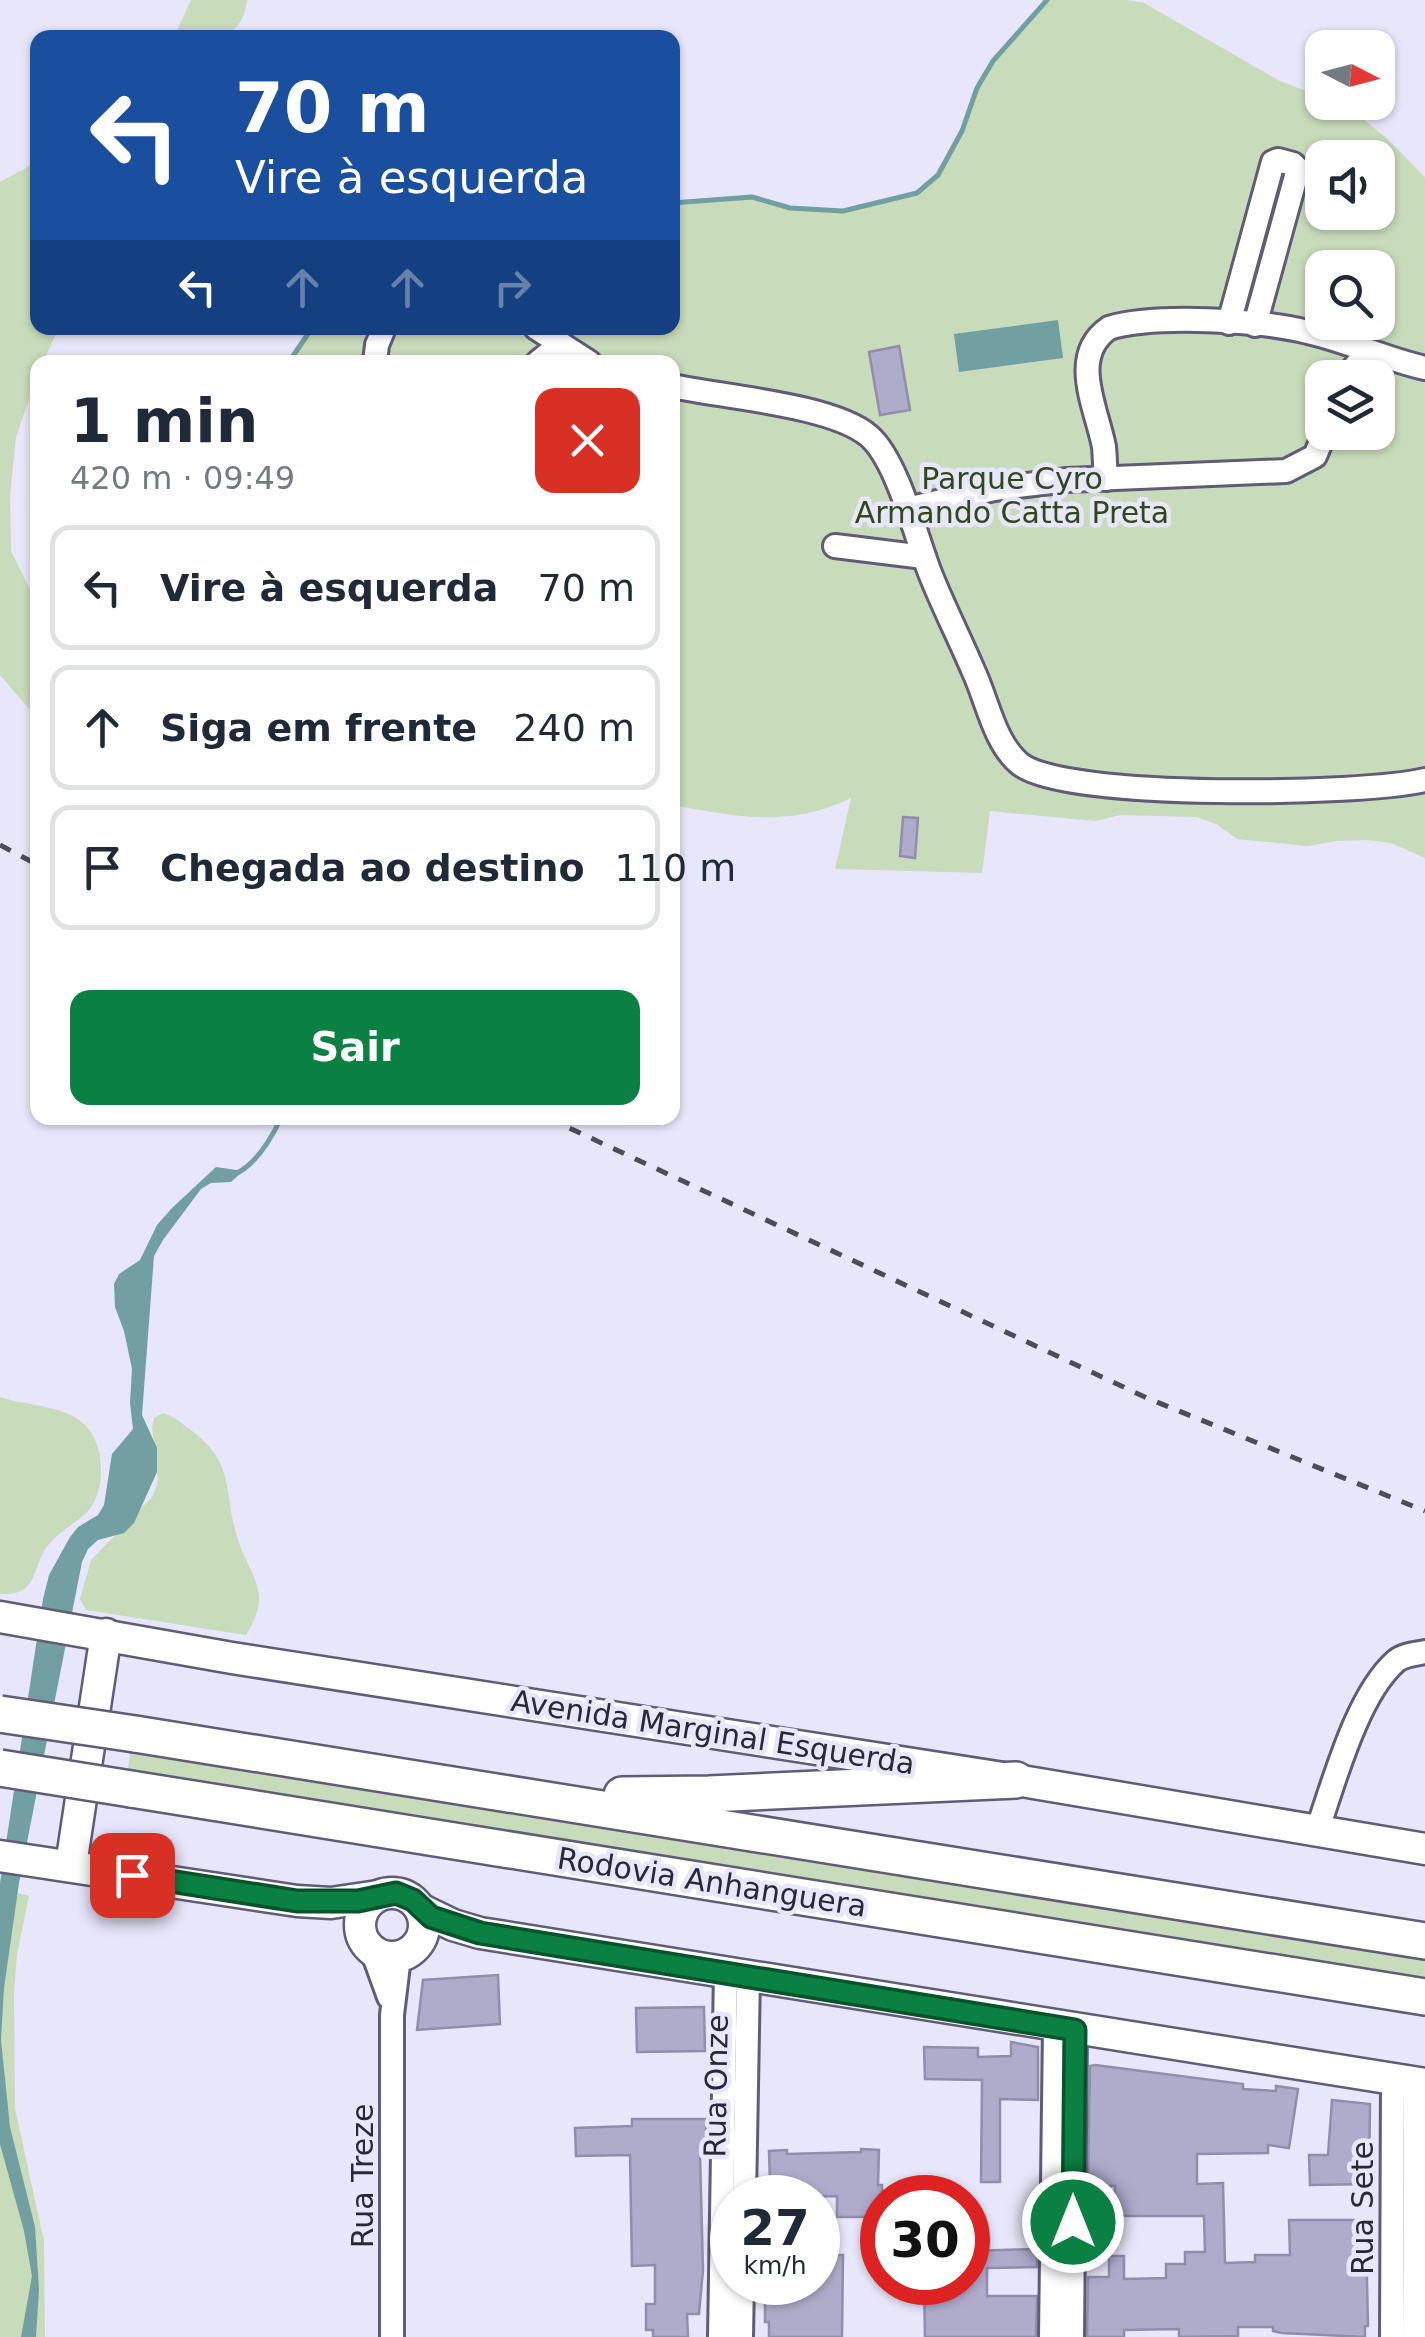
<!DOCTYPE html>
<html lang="pt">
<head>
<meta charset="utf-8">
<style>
  :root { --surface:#fff; --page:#f2f2f3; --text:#1f2937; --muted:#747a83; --line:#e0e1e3; --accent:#0b8043 }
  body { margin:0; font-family:"DejaVu Sans",sans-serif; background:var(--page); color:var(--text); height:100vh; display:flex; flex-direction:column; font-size:38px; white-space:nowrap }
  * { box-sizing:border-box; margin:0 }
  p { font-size:32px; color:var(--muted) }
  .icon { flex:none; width:55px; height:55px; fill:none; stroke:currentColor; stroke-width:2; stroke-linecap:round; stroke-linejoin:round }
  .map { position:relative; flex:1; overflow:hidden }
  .details { position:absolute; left:30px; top:355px; width:650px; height:770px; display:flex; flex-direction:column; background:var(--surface); border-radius:20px; box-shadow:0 2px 8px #0004 }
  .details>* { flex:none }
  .banner { position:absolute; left:30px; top:30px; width:650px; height:305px; border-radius:20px; box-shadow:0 2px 8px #0004; background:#1a4fa0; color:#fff; overflow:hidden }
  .needle { width:65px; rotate:96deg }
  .tools { position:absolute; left:1305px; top:30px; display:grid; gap:20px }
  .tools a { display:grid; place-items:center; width:90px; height:90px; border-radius:20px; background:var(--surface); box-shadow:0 2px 8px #0004; font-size:50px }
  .speed { position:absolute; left:710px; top:2175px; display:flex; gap:20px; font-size:50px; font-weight:700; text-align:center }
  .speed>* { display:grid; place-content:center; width:130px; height:130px; border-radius:50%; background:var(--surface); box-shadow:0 2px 8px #0004; line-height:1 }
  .speed small { font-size:25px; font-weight:400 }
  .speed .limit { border:15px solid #d22; background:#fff; color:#111 }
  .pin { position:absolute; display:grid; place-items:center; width:85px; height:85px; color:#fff; margin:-42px; border-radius:20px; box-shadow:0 5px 15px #0006 }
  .me { position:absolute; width:110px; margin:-55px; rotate:0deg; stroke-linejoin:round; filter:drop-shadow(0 0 8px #0008) }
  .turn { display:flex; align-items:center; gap:35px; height:210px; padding:0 40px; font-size:45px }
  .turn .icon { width:130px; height:130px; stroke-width:2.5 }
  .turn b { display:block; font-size:70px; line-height:85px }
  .lanes { display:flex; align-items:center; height:95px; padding:0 40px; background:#0003; justify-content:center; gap:50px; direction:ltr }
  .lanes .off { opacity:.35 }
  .round { display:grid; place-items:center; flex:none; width:105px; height:105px; border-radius:20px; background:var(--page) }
  .overview { display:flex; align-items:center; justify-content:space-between; height:170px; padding:0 40px }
  h1 { font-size:60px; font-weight:800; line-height:75px }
  .action { display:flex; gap:20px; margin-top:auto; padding:20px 40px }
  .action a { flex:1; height:115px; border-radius:20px; background:var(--accent); color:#fff; font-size:40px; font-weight:800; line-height:115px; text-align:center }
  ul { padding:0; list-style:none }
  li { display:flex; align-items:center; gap:30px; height:125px; margin:0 20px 15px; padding:0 20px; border:5px solid var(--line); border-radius:20px }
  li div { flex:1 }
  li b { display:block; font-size:38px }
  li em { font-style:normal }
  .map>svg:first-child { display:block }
</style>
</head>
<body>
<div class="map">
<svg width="1425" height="2337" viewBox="0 0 1425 2337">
  <rect width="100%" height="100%" fill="#e8e6fa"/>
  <!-- green -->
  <g fill="#c8dbba" fill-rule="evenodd">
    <path d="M191 0H247C242 45 208 38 174 37Z"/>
    <path d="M1049 0H1126L1144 3 1280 81 1322 97V102C1358 103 1401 153 1425 177V858L1391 843 1366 840 1336 841 1307 846 1237 839 1218 825 1197 817 1120 815 1096 821 990 811 982 873 835 869 851 798C789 828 737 817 673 805L672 362H290L313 328H672L673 204 752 198 791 208 843 212 918 193 939 175 962 131 977 89 993 61 1026 21ZM1322 158H1378V212H1322ZM1322 268H1378V322H1322ZM1322 378H1378V432H1322Z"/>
    <polygon points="37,162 37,264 31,287 37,290 38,328 59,328 43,362 38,362 37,376 16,437 10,495 11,551 37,603 37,718 0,675 0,182"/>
    <path d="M0 1397C26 1406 68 1405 87 1427 106 1449 106 1495 85 1514 73 1525 59 1532 49 1544 30 1568 40 1596 0 1594Z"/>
    <path d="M163 1413C176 1417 185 1426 196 1434 234 1465 224 1491 236 1533 248 1578 275 1589 246 1635L86 1610 80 1599 91 1560 153 1496 158 1481 152 1427 154 1418Z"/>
    <polygon points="131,1749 1425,1951 1425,1986 127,1774"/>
    <polygon points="0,1888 29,1896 17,1954 14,1992 15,2109 44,2241 45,2337 0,2337"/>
  </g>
  <!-- water -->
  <g fill="#729fa2">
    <polygon points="1058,320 1063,358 959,372 954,334"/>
    <polygon points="216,1167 243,1171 231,1182 211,1183 201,1189 163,1240 154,1256 142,1415 157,1448 157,1472 134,1523 124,1533 98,1540 88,1549 82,1562 19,1883 4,1988 1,2040 10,2127 35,2227 39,2289 36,2337 21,2337 32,2276 24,2231 0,2144 0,1883 43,1599 49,1575 70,1537 78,1527 98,1515 104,1505 112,1454 133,1429 130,1403 132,1369 124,1331 115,1307 114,1284 119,1274 140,1260 157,1225 172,1208"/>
  </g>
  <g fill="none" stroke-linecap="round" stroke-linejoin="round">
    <!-- stream -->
    <g stroke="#729fa2" stroke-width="5">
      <polyline points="672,203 752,197 790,208 843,211 917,193 938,175 962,131 977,88 993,61 1047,0"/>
      <polyline points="289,362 312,328"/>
      <path d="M237 1173C257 1163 272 1137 281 1118"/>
    </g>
  </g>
  <!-- building -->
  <g fill="#afabcb" stroke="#918eac" stroke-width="2.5">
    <polygon points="899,346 910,410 880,415 869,352"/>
    <polygon points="903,817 918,818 915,858 900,856"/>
    <polygon points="498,1975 500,2024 417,2030 423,1980"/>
    <polygon points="704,2007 705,2051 637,2052 636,2008"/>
    <polygon points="1011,2042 1038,2047 1038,2100 1000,2099 1000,2182 981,2182 982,2080 925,2079 924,2047 978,2048 978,2057 1011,2056"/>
    <polygon points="1095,2065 1243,2084 1243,2089 1276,2091 1276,2086 1298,2089 1289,2148 1268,2145 1268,2153 1197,2154 1197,2184 1223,2183 1225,2263 1255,2262 1255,2255 1290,2255 1289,2220 1370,2220 1370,2238 1366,2238 1368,2326 1365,2326 1365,2337 1282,2333 1273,2331 1273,2327 1238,2327 1238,2336 1179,2337 1179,2329 1124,2330 1124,2337 1087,2337 1088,2277 1109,2277 1109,2256 1124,2256 1124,2279 1166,2278 1166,2264 1185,2264 1185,2252 1205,2252 1204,2216 1115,2216 1115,2186 1088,2186 1090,2066"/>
    <polygon points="1332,2100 1370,2104 1369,2184 1310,2185 1309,2155 1328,2155"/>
    <polygon points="632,2119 706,2119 706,2154 700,2154 703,2270 699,2314 687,2314 688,2337 653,2337 653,2330 646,2330 646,2304 655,2304 655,2265 632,2266 630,2155 576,2156 575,2128 632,2126"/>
    <polygon points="861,2149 879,2150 878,2185 882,2185 882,2217 837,2217 837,2196 759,2198 759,2184 770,2183 769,2151 787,2150 787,2154 861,2152"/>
    <polygon points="1037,2249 1037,2267 987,2268 987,2296 1037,2296 1036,2337 925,2337 924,2282 968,2282 968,2251"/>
    <polygon points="818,2255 843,2255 842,2337 769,2337 769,2322 765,2322 765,2282 818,2282"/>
  </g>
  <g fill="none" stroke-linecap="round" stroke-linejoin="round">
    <!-- minor casing -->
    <g stroke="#605c78" stroke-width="28">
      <g id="minor">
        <polyline points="1229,323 1273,162 1278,160 1293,164 1298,169 1255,325"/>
        <polyline points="536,328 589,362"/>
        <polyline points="375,362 377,345 384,328"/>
        <polyline points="538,362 561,344"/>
        <polyline points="1346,378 1357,364 1385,361"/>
        <path d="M672 386C723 397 833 405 869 436 897 460 916 537 930 573 943 606 959 637 973 670 987 699 994 743 1020 764 1066 800 1364 795 1425 780"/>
        <path d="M1106 479C1105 468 1105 457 1104 447 1097 409 1068 356 1109 328 1155 314 1260 320 1308 332 1348 341 1385 359 1425 368"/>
        <polyline points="907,509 994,489 1067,480 1286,471 1315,456 1325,432"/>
        <polyline points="835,546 924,557"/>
        <path d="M1317 1831C1334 1782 1357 1695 1396 1661 1403 1655 1415 1654 1425 1652"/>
        <polyline points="372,1950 389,1997"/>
        <polyline points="744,2198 748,1975"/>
        <polyline points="392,2337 392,2015 398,1965 404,1954"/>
        <polyline points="720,2337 726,1971"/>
        <polyline points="741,2337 742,2282"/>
        <polyline points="1051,2337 1055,2027"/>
        <polyline points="1072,2337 1075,2030"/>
        <polyline points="1392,2337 1393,2079"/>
        <polyline points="1414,2337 1415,2082"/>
      </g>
    </g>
    <!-- major casing -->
    <g stroke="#605c78" stroke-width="35">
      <g id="major">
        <polyline points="0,1617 232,1658 1016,1780 1425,1849"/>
        <polyline points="0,1856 297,1901 331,1903 378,1896"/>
        <polyline points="71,1865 106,1634"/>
        <circle cx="392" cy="1925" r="32"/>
        <polyline points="420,1909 453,1925 480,1933 1425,2084"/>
      </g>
    </g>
    <!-- highway casing -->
    <g stroke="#605c78" stroke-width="40">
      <g id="highway">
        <polyline points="135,1734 1425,1941"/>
        <polyline points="131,1789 1425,1997"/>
        <polyline points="622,1795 709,1794 1016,1780"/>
      </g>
    </g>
    <!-- minor -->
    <use href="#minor" stroke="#fff" stroke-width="22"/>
    <!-- major -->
    <use href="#major" stroke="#fff" stroke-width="30"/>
    <!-- highway -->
    <use href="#highway" stroke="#fff" stroke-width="35"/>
    <!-- rail -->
    <g stroke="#4d4c59" stroke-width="5" stroke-dasharray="12 12" stroke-linecap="butt">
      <polyline points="0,845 38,865"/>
      <polyline points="548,1118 1147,1398 1425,1511"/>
    </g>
    <!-- highway-bridge casing -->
    <g stroke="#605c78" stroke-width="40" stroke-linecap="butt">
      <g id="highway-bridge">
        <polyline points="0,1714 135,1734"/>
        <polyline points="0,1768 131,1789"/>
      </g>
    </g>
    <!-- highway-bridge -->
    <use href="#highway-bridge" stroke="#fff" stroke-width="35"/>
  </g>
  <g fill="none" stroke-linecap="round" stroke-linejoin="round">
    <!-- route casing -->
    <g stroke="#07532c" stroke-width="25">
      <polyline id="route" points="132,1875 297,1901 358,1901 396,1893 413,1900 431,1917 480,1933 1075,2030 1073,2222"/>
    </g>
    <!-- route -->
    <use href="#route" stroke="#0b8043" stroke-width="18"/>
  </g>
  <g text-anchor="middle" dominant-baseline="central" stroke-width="9" stroke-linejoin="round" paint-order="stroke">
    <!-- park labels -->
    <g font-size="30" fill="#314918" stroke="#e8e6fa">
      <text x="1012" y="478">Parque Cyro<tspan x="1012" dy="34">Armando Catta Preta</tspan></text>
    </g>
    <!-- street labels -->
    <g font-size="30" fill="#292834" stroke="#e8e6fa">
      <text transform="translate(713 1732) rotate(9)">Avenida Marginal Esquerda</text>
      <text transform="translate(712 1882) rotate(9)">Rodovia Anhanguera</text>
      <text transform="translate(716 2086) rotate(-89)">Rua Onze</text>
      <text transform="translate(362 2176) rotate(-90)">Rua Treze</text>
      <text transform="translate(1362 2208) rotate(-90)">Rua Sete</text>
    </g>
  </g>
</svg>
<div class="tools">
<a><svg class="needle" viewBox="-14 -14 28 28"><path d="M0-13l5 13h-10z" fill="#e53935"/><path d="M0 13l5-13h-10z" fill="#747a83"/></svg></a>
<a><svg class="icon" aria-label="sound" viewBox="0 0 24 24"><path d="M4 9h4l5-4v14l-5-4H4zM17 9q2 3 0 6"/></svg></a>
<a><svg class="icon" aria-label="search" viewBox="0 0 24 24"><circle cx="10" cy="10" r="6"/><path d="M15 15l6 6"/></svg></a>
<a><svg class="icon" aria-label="layers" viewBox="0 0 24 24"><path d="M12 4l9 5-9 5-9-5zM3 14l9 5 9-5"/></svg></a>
</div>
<div class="speed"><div>27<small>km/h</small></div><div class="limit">30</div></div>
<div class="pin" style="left:132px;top:1875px;background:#d93025"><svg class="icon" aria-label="arrive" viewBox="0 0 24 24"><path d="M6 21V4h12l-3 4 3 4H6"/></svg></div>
<svg class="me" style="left:1073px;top:2222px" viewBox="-20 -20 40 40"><circle r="17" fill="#0b8043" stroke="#fff" stroke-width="3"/><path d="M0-11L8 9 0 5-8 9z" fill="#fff"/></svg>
<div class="banner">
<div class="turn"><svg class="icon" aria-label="left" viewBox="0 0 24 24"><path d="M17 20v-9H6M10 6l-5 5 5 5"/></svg><div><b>70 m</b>Vire à esquerda</div></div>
<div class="lanes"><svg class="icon" aria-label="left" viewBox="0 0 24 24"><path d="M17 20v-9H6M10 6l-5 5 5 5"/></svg><svg class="icon off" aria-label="ahead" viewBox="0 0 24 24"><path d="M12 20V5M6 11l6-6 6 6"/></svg><svg class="icon off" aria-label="ahead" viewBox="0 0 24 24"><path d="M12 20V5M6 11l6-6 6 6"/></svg><svg class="icon off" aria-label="right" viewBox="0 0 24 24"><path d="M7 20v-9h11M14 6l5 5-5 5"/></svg></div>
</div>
<section class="details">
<div class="overview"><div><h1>1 min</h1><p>420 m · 09:49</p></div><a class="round" style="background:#d93025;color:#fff"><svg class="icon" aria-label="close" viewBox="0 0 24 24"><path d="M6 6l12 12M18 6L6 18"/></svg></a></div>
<ul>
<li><svg class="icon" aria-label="left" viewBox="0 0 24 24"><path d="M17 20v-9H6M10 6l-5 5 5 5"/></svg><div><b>Vire à esquerda</b></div><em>70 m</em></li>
<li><svg class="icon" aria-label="ahead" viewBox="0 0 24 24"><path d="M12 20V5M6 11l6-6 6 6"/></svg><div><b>Siga em frente</b></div><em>240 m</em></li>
<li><svg class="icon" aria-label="arrive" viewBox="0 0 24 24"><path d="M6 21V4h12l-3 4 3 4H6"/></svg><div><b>Chegada ao destino</b></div><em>110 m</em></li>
</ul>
<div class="action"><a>Sair</a></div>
</section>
</div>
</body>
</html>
